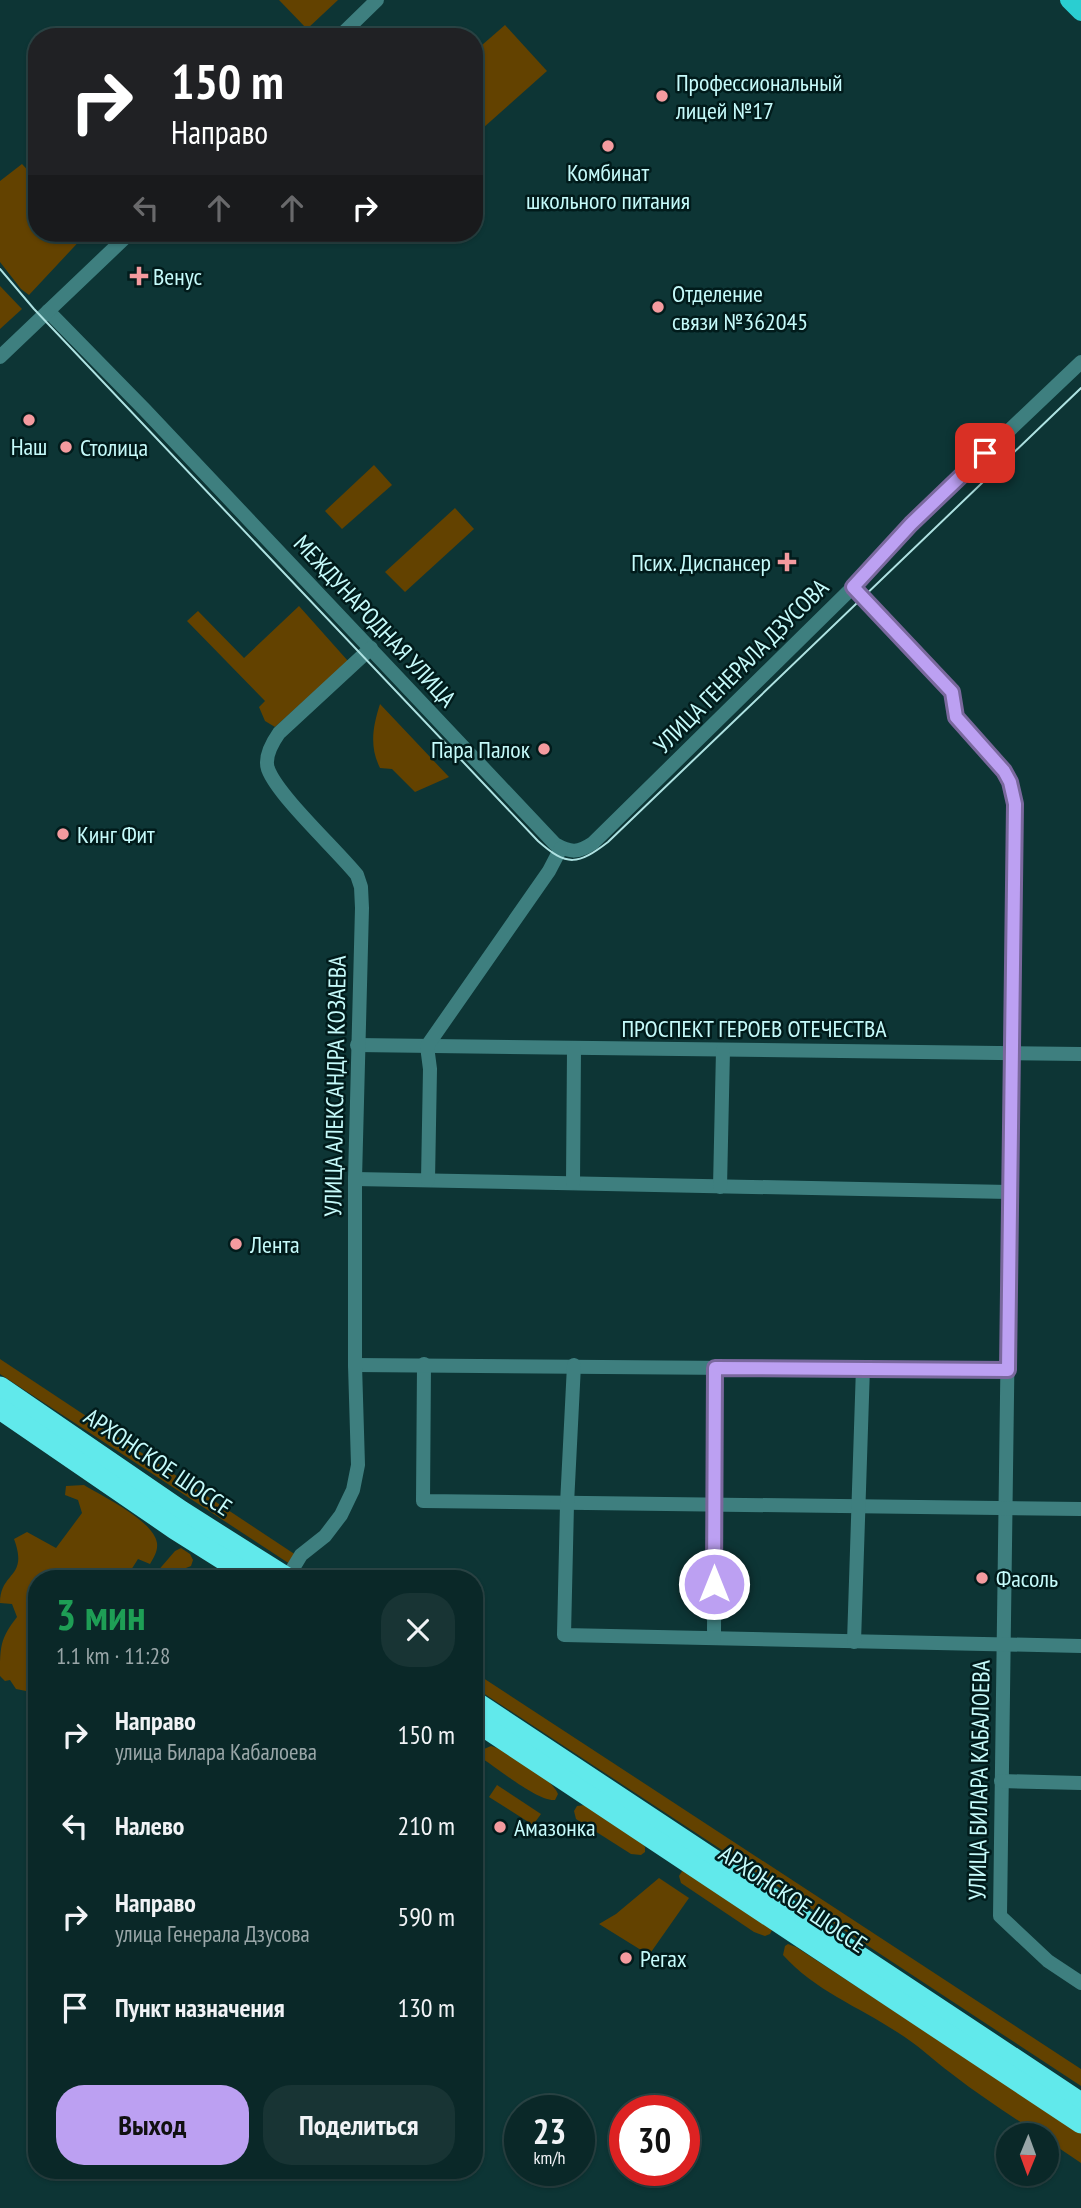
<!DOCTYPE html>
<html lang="ru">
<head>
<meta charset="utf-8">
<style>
  :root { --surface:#0a2828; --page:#183434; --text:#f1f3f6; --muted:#99a6a8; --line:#2a4445; --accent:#bca0f2 }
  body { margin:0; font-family:"PT Sans Narrow",sans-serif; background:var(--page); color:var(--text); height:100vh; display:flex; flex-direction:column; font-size:26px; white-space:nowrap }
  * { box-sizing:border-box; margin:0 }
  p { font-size:23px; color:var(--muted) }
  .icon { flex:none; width:38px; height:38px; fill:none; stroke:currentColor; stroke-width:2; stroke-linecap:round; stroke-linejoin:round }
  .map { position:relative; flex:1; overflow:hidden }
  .drawer { position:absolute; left:28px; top:1570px; width:455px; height:609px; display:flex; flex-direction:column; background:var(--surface); border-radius:28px; box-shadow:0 2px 5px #0004,0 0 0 2px var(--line) }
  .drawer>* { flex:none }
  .top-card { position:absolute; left:28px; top:28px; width:455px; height:214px; border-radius:28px; box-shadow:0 2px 5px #0004,0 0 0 2px var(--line); background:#202124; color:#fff; overflow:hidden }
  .needle { width:46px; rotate:181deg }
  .tools { position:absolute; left:996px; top:2123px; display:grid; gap:14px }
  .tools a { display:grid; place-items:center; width:63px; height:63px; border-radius:50%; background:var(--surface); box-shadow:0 2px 5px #0004,0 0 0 2px var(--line); font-size:35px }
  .speed { position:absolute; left:504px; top:2095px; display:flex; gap:14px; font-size:35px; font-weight:700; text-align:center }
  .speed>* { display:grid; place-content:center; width:91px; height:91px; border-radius:50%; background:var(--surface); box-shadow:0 2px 5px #0004,0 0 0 2px var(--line); line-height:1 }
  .speed small { font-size:18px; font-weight:400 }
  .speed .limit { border:10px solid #d22; background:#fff; color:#111 }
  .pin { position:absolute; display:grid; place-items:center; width:60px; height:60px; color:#fff; margin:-30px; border-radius:14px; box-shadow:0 4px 10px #0006 }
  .me { position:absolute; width:77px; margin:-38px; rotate:0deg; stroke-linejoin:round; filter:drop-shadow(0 0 5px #0008) }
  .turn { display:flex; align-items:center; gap:24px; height:147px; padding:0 28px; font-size:32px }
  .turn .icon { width:91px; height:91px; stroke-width:2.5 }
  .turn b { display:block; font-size:49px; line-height:60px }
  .lanes { display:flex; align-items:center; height:66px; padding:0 28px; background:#0003; justify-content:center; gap:35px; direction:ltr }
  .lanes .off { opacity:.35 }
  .round { display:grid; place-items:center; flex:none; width:74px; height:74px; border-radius:28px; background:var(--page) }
  .head { display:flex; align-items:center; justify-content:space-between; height:119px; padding:0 28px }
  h1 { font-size:42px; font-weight:700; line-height:52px; color:#1e9e55 }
  .action { display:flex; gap:14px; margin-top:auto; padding:14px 28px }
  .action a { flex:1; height:80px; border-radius:28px; background:var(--accent); color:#111; font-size:28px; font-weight:700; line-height:80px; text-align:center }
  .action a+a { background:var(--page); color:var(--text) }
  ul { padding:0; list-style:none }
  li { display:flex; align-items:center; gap:21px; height:91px; padding:0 28px }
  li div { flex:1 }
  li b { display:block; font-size:26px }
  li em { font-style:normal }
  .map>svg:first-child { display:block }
</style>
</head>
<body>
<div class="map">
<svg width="1081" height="2208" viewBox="0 0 1081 2208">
  <rect width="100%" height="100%" fill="#0d3535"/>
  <!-- green -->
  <g fill="#634200">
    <polygon points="279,0 338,0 307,29"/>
    <polygon points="505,25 547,71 474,136 474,52"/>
    <polygon points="22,164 37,180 37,233 86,234 29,295 21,289 0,262 0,181"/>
    <polygon points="0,286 22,309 0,329"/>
    <polygon points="374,465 392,485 342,529 325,511"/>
    <polygon points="455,508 474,529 405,592 385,572"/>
    <polygon points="299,606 348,661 275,727 265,721 259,707 265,701 187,621 198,611 244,658"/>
    <path d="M380 704 449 777 415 792 392 769 380 768C369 746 373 726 380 704Z"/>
    <polygon points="0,1359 302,1559 296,1568 0,1374"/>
    <path d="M84 1485C102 1496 154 1521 157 1543 158 1551 154 1557 150 1564L138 1559 126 1578H37V1702L30 1697 26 1691 16 1689 10 1680 5 1681 0 1676C0 1646 0 1639 17 1617L12 1604 0 1603C0 1571 29 1579 14 1539L27 1532 56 1548 82 1513 78 1500 65 1495 66 1486Z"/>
    <polygon points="181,1548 190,1554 193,1560 191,1566 176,1572 172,1578 159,1578 156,1573 175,1551"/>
    <polygon points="474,1672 1081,2069 1081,2086 474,1687"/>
    <path d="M491 1746C507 1750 552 1778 558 1794L555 1800C539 1802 498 1769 483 1759L481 1754 484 1749Z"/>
    <polygon points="497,1785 541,1814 533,1825 489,1797"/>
    <polygon points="585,1805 639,1840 645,1847 645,1852 641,1855 631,1854 576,1819 574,1811 577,1806"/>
    <polygon points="684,1868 773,1928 770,1934 765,1936 754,1932 681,1883 679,1876"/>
    <polygon points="659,1878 689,1898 649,1955 599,1924 616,1914"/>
    <path d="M788 1944 796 1947 1081 2133V2163L1047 2140 1046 2135H1040C1010 2115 980 2096 952 2074 933 2060 917 2044 897 2032 859 2007 814 1990 783 1955L785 1946Z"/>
  </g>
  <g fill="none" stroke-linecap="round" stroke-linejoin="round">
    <!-- minor -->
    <g stroke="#3e7f7f" stroke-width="14">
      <polyline points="339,37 377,0"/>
      <path d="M48 311 145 410 555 844C571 853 578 853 593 843L853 587 911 524 1081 362"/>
      <polyline points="0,357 130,233"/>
      <polyline points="853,587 952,692 956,717 1004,770 1010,782 1015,804 1000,1916 1048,1961 1081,1983"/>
      <polyline points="357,1045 1081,1054"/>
      <polyline points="355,1179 1009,1192"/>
      <polyline points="428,1180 430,1069 427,1046 549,871 561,848"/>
      <polyline points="573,1183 574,1049"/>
      <polyline points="720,1187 723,1050"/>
      <polyline points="424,1364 423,1501 1081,1509"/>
      <polyline points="355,1365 1008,1370"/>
      <polyline points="574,1365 567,1504 564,1635 1081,1646"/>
      <path d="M287 1578 301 1555 325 1536 341 1515 353 1490 358 1465 355 1365V1179L362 908 361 887 357 875C336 849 278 796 268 769 264 757 272 743 279 733L371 648"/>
      <polyline points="714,1638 715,1368"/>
      <polyline points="854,1642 863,1367"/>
      <polyline points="1001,1781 1081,1783"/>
    </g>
    <!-- major -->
    <polyline stroke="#2aced1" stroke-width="18" points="1069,0 1081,12"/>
    <!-- highway -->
    <g stroke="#61e9eb" stroke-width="21">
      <polyline points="0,1387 181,1511 287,1578"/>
      <polyline points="0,1409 175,1529 253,1578"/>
      <polyline points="474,1701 1081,2103"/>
      <polyline points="474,1720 1081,2123"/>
    </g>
    <!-- tram -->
    <path stroke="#aee2e2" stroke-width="2" d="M0 269 34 309 538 841C567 867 578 865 608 842L1081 388"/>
  </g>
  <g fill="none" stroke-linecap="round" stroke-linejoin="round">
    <!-- route casing -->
    <g stroke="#7a689d" stroke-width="18">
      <polyline id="route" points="714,1584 715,1368 1008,1370 1015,804 1010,782 1004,771 956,717 952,692 853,587 911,524 985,453"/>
    </g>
    <!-- route -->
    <use href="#route" stroke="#bca0f2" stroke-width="12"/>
  </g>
  <!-- markers -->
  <g fill="#f49b9f" stroke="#011b1b" stroke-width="2.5">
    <circle cx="662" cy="96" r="7"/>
    <circle cx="608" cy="146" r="7"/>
    <path d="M135.5 265.5h7v7h7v7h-7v7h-7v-7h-7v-7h7z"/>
    <circle cx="658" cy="307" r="7"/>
    <circle cx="29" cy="420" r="7"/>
    <circle cx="66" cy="447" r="7"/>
    <path d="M783.5 551.5h7v7h7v7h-7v7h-7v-7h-7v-7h7z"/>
    <circle cx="544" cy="749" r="7"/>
    <circle cx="63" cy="834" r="7"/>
    <circle cx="236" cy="1244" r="7"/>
    <circle cx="982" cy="1578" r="7"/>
    <circle cx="500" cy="1827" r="7"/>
    <circle cx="626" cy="1958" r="7"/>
  </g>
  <g text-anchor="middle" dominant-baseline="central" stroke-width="5" stroke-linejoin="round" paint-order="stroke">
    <!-- poi labels -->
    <g font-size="24" fill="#c6fbfb" stroke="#011b1b" text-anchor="start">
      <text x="676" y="82">Профессиональный<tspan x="676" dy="28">лицей №17</tspan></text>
      <text x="608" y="172" text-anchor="middle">Комбинат<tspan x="608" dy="28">школьного питания</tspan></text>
      <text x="153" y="276">Венус</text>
      <text x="672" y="293">Отделение<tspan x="672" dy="28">связи №362045</tspan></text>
      <text x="29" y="446" text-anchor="middle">Наш</text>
      <text x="80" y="447">Столица</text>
      <text x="771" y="562" text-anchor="end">Псих. Диспансер</text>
      <text x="530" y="749" text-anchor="end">Пара Палок</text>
      <text x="77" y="834">Кинг Фит</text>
      <text x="250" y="1244">Лента</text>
      <text x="996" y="1578">Фасоль</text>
      <text x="514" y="1827">Амазонка</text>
      <text x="640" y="1958">Регах</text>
    </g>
    <!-- street labels -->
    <g font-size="24" fill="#c6fbfb" stroke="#011b1b">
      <text transform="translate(375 621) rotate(47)">МЕЖДУНАРОДНАЯ УЛИЦА</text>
      <text transform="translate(741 666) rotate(-45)">УЛИЦА ГЕНЕРАЛА ДЗУСОВА</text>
      <text x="754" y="1028">ПРОСПЕКТ ГЕРОЕВ ОТЕЧЕСТВА</text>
      <text transform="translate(335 1086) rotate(-89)">УЛИЦА АЛЕКСАНДРА КОЗАЕВА</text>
      <text transform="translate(158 1462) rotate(34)">АРХОНСКОЕ ШОССЕ</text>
      <text transform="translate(979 1780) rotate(-89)">УЛИЦА БИЛАРА КАБАЛОЕВА</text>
      <text transform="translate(793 1899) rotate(34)">АРХОНСКОЕ ШОССЕ</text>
    </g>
  </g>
</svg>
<div class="tools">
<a><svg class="needle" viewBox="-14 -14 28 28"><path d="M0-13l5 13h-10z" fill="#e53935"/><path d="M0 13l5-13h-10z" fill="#99a6a8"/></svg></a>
</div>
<div class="speed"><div>23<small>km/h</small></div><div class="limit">30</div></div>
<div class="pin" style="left:985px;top:453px;background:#d93025"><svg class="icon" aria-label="arrive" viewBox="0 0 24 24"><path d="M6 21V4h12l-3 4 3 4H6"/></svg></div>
<svg class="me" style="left:714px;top:1584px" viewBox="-20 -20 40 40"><circle r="17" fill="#bca0f2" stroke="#fff" stroke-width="3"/><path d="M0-11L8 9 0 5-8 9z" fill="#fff"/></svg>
<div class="top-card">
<div class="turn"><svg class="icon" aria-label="right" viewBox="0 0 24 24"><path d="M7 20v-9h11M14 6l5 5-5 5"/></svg><div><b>150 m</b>Направо</div></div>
<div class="lanes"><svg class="icon off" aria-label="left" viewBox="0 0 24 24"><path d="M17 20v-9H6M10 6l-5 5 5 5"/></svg><svg class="icon off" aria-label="ahead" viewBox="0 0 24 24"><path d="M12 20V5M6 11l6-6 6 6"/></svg><svg class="icon off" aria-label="ahead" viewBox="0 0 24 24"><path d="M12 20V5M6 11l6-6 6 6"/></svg><svg class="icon" aria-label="right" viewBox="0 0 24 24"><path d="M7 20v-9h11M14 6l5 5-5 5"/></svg></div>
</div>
<section class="drawer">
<div class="head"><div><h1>3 мин</h1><p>1.1 km · 11:28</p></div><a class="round"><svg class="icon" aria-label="close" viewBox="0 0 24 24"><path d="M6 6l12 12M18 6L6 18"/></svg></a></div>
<ul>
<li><svg class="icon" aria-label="right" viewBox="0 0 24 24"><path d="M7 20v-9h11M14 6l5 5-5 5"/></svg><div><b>Направо</b><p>улица Билара Кабалоева</p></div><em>150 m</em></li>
<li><svg class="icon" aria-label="left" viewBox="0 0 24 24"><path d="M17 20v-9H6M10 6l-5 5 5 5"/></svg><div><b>Налево</b></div><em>210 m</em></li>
<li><svg class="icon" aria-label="right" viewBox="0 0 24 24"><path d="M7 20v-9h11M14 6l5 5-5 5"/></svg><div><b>Направо</b><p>улица Генерала Дзусова</p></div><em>590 m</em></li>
<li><svg class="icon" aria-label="arrive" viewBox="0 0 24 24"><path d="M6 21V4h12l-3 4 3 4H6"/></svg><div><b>Пункт назначения</b></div><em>130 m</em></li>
</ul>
<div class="action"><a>Выход</a><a>Поделиться</a></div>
</section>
</div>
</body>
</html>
